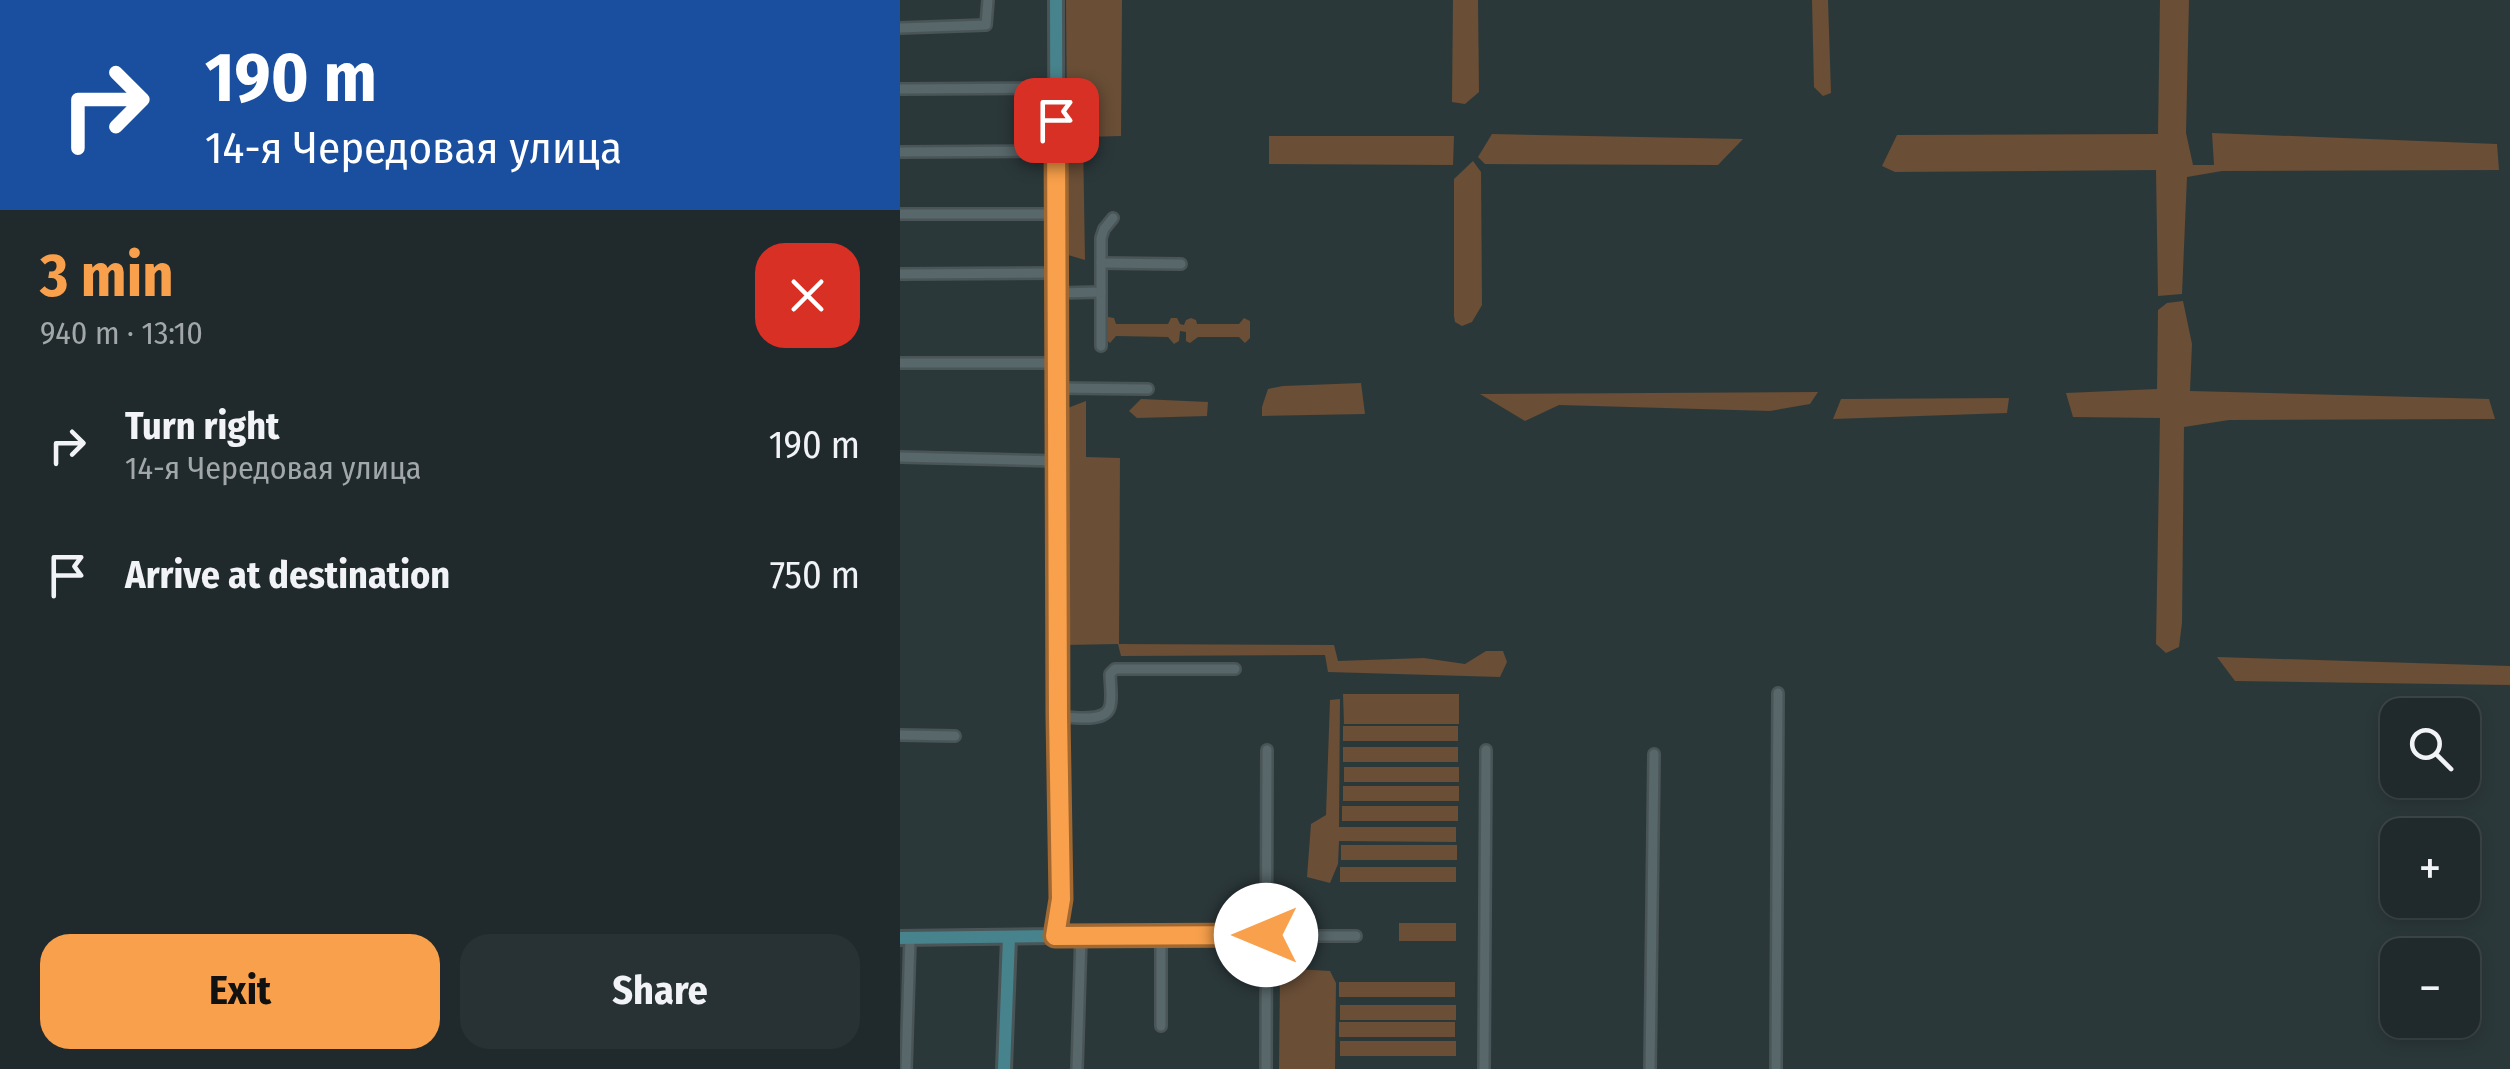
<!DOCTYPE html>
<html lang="en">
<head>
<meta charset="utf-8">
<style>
  :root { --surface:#202a2c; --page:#283234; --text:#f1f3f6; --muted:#a2a7a9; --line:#3d4648; --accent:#f8a04b }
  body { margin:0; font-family:"Fira Sans Condensed",sans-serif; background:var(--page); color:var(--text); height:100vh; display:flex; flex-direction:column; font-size:38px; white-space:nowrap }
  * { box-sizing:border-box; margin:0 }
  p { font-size:32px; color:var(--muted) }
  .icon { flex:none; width:55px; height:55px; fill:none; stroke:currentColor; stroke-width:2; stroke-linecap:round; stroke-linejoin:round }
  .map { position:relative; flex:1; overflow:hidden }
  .sheet { display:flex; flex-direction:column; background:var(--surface); width:900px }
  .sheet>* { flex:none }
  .hud { background:#1a4fa0; color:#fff; overflow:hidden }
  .buttons { position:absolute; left:1480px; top:698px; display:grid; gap:20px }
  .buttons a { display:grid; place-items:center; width:100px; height:100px; border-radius:20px; background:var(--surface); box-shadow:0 5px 15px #0003,0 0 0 2px var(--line); font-size:50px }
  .pin { position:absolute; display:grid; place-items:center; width:85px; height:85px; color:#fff; margin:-42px; border-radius:20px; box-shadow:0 5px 15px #0006 }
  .me { position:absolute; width:110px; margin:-55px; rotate:270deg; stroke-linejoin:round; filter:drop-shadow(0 0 8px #0008) }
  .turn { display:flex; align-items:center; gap:35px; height:210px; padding:0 40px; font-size:45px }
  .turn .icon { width:130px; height:130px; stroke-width:2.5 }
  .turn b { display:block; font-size:70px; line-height:85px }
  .round { display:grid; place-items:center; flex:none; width:105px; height:105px; border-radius:30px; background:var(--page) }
  .summary { display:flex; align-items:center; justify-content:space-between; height:170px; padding:0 40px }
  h1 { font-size:60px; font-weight:700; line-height:75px; color:var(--accent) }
  .action { display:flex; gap:20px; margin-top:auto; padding:20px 40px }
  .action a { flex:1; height:115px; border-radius:30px; background:var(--accent); color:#111; font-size:40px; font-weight:700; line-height:115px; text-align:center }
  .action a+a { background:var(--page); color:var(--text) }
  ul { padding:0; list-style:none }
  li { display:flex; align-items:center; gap:30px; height:130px; padding:0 40px }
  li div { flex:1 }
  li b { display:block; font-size:38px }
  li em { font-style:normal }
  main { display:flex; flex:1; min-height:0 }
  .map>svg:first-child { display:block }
</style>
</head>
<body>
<main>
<section class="sheet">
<div class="hud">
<div class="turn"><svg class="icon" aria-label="right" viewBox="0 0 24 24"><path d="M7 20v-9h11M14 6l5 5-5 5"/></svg><div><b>190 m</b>14-я Чередовая улица</div></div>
</div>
<div class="summary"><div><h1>3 min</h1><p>940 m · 13:10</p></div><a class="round" style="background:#d93025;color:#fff"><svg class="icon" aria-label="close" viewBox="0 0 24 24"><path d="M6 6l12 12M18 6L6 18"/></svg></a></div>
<ul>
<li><svg class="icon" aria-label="right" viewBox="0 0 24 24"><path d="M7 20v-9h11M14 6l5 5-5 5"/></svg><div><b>Turn right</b><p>14-я Чередовая улица</p></div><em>190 m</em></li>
<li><svg class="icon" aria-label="arrive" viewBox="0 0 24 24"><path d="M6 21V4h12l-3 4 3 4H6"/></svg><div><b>Arrive at destination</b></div><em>750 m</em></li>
</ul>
<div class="action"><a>Exit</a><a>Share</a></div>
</section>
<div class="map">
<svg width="1610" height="1069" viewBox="0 0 1610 1069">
  <rect width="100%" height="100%" fill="#2b383a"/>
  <!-- green -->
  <g fill="#6a4e36">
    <polygon points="166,0 222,0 221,136 183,137 185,260 168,255"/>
    <polygon points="553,0 578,0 579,92 565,104 552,102"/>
    <polygon points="912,0 928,0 931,93 923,96 914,87"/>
    <polygon points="1260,0 1289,0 1286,133 1293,165 1314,165 1312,133 1597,144 1599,170 1322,171 1287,177 1282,294 1258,296 1256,170 995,172 982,166 997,135 1258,134"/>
    <polygon points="592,134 843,139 818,165 585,164 578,157"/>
    <polygon points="369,136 554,136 553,165 369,164"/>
    <polygon points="573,161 581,172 582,305 572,322 562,326 555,322 554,316 554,179"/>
    <polygon points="1283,301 1292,344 1290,391 1589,399 1595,419 1329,420 1284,427 1282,623 1279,647 1266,653 1256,644 1260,418 1173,417 1166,393 1257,389 1258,310 1267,303"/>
    <polygon points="208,317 214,318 216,324 268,324 271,318 277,318 280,324 284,325 286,320 291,318 296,320 297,324 339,324 344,318 350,321 350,338 345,343 339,337 298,337 290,343 286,341 286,332 280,331 279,341 274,344 268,337 216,336 210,343 205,338 205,320"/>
    <polygon points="461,383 465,414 362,416 362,407 368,389 383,386"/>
    <polygon points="918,392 910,404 870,411 659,405 625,421 580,394"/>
    <polygon points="1109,398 1107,413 933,419 941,399"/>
    <polygon points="241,399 308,402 307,416 237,418 229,411"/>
    <polygon points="186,401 186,457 220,458 219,644 434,645 438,661 524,658 565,664 586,651 603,651 607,662 600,677 428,672 425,655 221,656 218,644 165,645 165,409"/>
    <polygon points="1317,657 1610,666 1610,685 1335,681"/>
    <polygon points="443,694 559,694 559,724 444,724"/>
    <polygon points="440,699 439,827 556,827 556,842 439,841 438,864 430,883 407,877 411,824 426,815 430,700"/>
    <rect x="443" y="726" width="115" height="15"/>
    <rect x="443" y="747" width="115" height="15"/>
    <rect x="444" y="767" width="115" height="15"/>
    <rect x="443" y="786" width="116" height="15"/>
    <rect x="442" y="806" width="116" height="15"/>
    <rect x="441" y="845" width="116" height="15"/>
    <rect x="440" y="867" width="116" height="15"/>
    <rect x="499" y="923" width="57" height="18"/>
    <polygon points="396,969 430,971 436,983 435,1069 379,1069 380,977"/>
    <rect x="439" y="982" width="116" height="15"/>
    <rect x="440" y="1005" width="116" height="15"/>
    <rect x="439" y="1022" width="116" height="15"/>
    <rect x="440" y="1041" width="116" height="15"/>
  </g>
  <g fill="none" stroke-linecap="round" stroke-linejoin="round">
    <!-- street casing -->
    <g stroke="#4a5558" stroke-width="14">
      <g id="street">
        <polyline points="0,28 86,25 88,0"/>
        <polyline points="0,89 156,88"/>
        <polyline points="0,152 157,151"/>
        <polyline points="0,214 157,214"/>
        <polyline points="201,263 281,264"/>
        <polyline points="0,274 157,273"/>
        <polyline points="157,293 201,292"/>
        <polyline points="201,346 201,238 204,229 213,218"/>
        <polyline points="0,363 157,363"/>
        <polyline points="157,388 248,389"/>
        <polyline points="0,457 157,461"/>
        <path d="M158 716C170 717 202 723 209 709 213 701 210 683 210 674L215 669H335"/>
        <polyline points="0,735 55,736"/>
        <polyline points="155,936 456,936"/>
        <polyline points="261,1026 261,936"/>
        <polyline points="6,1069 10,938"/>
        <polyline points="177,1069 181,936"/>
        <polyline points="366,1069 367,750"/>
        <polyline points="584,1069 586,750"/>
        <polyline points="750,1069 754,754"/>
        <polyline points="876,1069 878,693"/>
      </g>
    </g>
    <!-- secondary casing -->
    <g stroke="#4a5558" stroke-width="18">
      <g id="secondary">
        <polyline points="0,938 155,936 161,899 158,703 156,0"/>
        <polyline points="104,1069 109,937"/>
      </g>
    </g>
    <!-- street -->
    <use href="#street" stroke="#58676a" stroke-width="9"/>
    <!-- secondary -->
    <use href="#secondary" stroke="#47838c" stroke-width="12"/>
  </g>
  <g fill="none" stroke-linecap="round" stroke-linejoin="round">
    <!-- route casing -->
    <g stroke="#a16831" stroke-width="25">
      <polyline id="route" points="156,120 158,716 161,899 155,936 366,935"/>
    </g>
    <!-- route -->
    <use href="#route" stroke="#f8a04b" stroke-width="18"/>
  </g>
</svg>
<div class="buttons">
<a><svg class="icon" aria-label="search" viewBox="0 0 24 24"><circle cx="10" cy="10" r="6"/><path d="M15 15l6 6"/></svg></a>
<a>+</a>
<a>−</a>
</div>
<div class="pin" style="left:156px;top:120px;background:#d93025"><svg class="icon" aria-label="arrive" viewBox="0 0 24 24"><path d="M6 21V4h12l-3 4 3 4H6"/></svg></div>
<svg class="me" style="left:366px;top:935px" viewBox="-20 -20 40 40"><circle r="19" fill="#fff"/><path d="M0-13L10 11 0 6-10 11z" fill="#f8a04b"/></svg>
</div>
</main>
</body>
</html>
